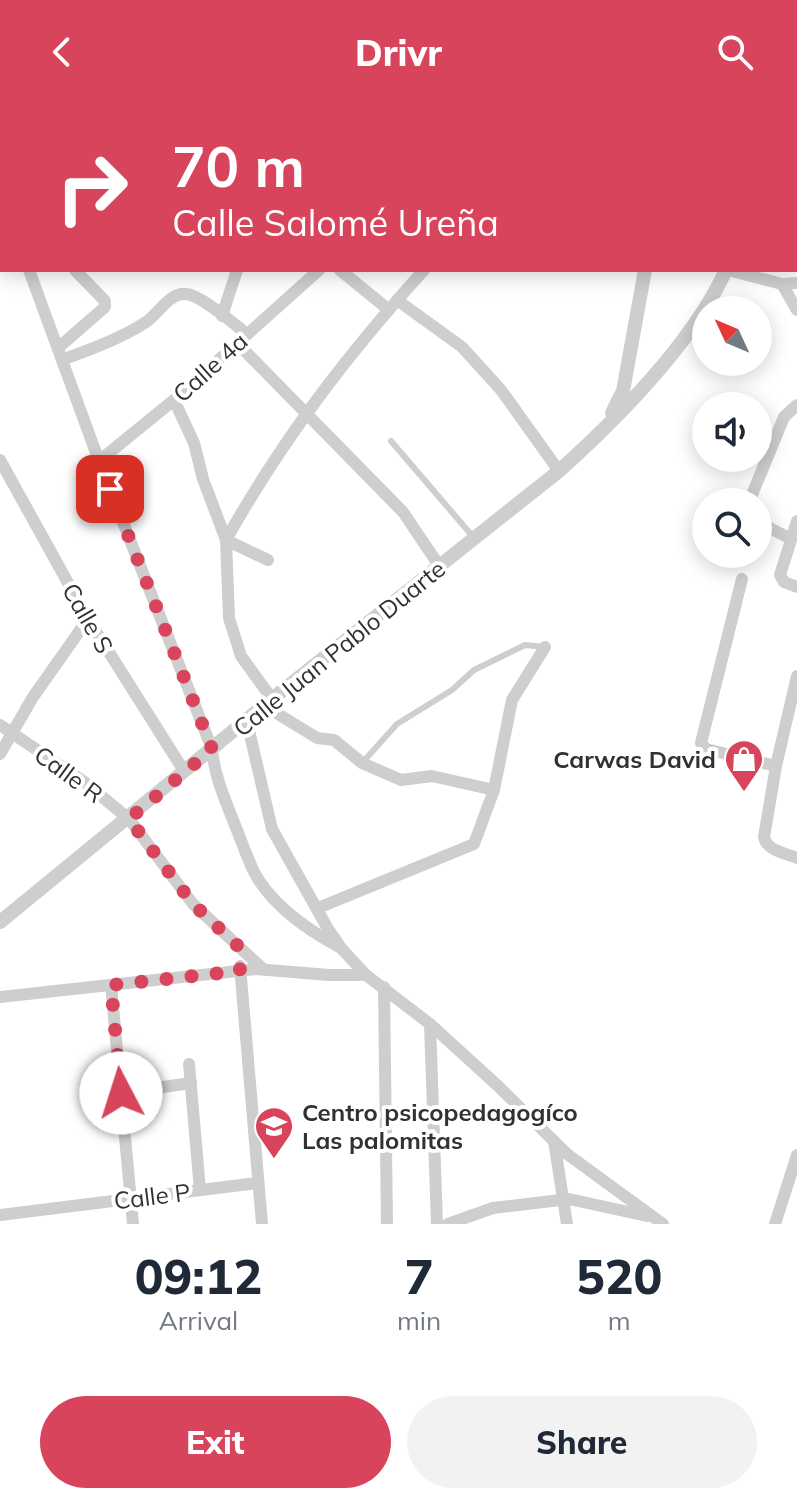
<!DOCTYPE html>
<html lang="en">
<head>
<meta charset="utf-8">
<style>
  :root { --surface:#fff; --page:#f2f2f3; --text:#1f2937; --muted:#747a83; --accent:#d7445b }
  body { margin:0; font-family:Mulish,sans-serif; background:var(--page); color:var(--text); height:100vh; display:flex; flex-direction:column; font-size:30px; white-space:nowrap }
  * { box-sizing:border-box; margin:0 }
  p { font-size:26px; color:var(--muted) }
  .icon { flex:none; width:44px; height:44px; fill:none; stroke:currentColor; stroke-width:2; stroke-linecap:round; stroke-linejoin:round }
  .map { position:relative; height:1120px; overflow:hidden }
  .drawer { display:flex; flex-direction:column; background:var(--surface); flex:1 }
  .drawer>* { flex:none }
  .top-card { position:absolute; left:0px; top:0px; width:798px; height:168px; box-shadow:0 4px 20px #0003; background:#d7445b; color:#fff; overflow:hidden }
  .needle { width:52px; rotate:314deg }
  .fabs { position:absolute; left:692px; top:192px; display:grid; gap:16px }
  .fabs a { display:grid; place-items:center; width:80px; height:80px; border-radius:50%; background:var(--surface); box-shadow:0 4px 20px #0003; font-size:40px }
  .pin { position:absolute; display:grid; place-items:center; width:68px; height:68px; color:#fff; margin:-34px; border-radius:16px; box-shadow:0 4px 12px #0006 }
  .me { position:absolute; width:88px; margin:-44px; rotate:355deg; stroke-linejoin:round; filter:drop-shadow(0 0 6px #0008) }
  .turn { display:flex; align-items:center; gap:28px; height:168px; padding:0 40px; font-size:36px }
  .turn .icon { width:104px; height:104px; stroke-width:2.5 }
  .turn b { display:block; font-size:56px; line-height:68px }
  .eta { display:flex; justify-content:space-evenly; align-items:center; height:136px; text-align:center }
  .eta b { font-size:48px; font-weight:800; line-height:56px }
  .button { display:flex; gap:16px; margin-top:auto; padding:16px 40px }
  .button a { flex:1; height:92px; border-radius:48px; background:var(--accent); color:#fff; font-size:32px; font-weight:800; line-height:92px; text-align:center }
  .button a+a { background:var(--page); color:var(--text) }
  header { display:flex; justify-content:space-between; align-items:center; height:104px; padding:0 40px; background:var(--accent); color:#fff; font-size:36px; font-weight:800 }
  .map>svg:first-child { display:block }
</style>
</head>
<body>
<header><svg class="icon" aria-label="back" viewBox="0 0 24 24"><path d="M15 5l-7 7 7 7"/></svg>Drivr<svg class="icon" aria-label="search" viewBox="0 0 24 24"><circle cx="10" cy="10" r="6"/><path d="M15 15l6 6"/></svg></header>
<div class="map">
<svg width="797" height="1120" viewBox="0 0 797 1120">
  <rect width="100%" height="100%" fill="#fff"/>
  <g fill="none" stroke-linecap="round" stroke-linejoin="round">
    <!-- service -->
    <g stroke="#cecece" stroke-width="6">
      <polyline points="391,337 475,435"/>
      <polyline points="362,659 397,620 452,586 474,566 525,541 545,543"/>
    </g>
    <!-- minor -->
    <g stroke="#cecece" stroke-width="12">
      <polyline points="310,0 316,2"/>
      <polyline points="292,2 292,0"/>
      <polyline points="719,2 724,0"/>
      <polyline points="779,2 781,0"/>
      <polyline points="796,49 797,49"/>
      <polyline points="0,131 2,133"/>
      <path d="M29 166 99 357 212 645C214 670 224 693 233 716 240 733 246 751 254 768 272 802 308 826 341 844"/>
      <polyline points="340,166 389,206"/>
      <polyline points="728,166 782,180 797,179"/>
      <polyline points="782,180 797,206"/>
      <polyline points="397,196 462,243 501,286 559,367"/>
      <polyline points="222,212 237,166"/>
      <polyline points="237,239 403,408 440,463"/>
      <polyline points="58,244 105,203 105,197 75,166"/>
      <path d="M62 256C91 245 120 235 146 218 158 210 170 188 186 190 201 191 234 220 247 230"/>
      <polyline points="174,296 194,339 203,375 226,436 229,514 241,552 272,595"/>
      <polyline points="0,356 88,515 184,667"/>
      <polyline points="99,357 174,296 319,166"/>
      <polyline points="749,398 784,313 797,301"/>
      <polyline points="797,417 780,471 784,478 797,483"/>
      <polyline points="758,418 791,435"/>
      <path d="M226 436C282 336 347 251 424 166"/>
      <polyline points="226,436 268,456"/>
      <polyline points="742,475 701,639 706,645 776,662"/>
      <path d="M797 572 776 662 764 733C767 747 785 749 797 754"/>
      <polyline points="265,602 317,634 334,636 362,659 401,676 432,672 494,686"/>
      <polyline points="247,618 272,725 328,825 341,844 366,871 430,920 498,982 567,1050 663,1120"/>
      <polyline points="0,621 83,677 129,715 193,800 263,865"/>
      <polyline points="0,650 33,593 88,515"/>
      <polyline points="318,804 474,740 494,686 512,596 545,543"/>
      <polyline points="240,862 262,1120"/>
      <polyline points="111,881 133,1120"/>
      <polyline points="384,883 387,1120"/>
      <polyline points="0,893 256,865 329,871 366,871"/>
      <polyline points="430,920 437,1120"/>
      <polyline points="189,960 200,1086"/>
      <polyline points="121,989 191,979"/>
      <polyline points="554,1037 567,1120"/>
      <polyline points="0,1111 257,1079"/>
      <polyline points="448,1120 493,1104 569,1095 647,1112"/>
      <polyline points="775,1120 797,1051"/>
    </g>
    <!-- tertiary -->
    <g stroke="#cecece" stroke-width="14">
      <polyline points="707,0 708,2"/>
      <polyline points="612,309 623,287 645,166"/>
      <path d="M0 818 272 595 559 367C619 313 692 240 726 166"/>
    </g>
  </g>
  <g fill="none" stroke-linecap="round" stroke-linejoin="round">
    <!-- route -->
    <polyline stroke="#d7445b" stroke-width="14" stroke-dasharray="0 25.2" points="110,385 212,645 129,715 193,800 239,843 240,867 111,881 121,989"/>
  </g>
  <!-- icons -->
  <defs>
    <g id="shop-pin" transform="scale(2)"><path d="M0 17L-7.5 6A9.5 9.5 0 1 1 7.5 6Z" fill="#d7445b" stroke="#fff"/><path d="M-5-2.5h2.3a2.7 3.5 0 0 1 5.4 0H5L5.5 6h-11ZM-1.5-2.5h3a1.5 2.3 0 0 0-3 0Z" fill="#fff"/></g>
    <g id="school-pin" transform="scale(2)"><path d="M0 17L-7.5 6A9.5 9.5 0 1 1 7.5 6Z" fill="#d7445b" stroke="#fff"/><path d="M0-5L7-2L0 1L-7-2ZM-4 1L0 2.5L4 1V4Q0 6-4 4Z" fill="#fff"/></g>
  </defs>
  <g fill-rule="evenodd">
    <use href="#shop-pin" x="744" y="655"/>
    <use href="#school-pin" x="274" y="1022"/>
  </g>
  <g text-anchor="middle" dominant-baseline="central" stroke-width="8" stroke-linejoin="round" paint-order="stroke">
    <!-- street labels -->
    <g font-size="24" fill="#313131" stroke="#fff">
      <text transform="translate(210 263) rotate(-42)">Calle 4a</text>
      <text transform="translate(88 514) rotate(60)">Calle S</text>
      <text transform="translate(339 544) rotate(-39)">Calle Juan Pablo Duarte</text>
      <text transform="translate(69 670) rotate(36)">Calle R</text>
      <text transform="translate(152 1092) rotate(-7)">Calle P</text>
    </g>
    <!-- poi labels -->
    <g font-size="24" font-weight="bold" fill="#313131" stroke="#fff" text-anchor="end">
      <text x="716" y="655">Carwas David</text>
      <text x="302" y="1008" text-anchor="start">Centro psicopedagogíco<tspan x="302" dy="28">Las palomitas</tspan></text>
    </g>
  </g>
</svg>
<div class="fabs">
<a><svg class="needle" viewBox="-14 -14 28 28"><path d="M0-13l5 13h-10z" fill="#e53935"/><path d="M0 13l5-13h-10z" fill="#747a83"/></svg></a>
<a><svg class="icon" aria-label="sound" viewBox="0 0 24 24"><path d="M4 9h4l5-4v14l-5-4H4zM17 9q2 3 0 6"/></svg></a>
<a><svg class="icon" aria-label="search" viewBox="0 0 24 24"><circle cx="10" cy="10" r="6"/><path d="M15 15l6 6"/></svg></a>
</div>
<div class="pin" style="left:110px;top:385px;background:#d93025"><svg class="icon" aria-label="arrive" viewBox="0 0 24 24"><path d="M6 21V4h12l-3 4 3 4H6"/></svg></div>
<svg class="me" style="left:121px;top:989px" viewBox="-20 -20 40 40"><circle r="19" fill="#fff"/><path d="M0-13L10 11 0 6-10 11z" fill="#d7445b"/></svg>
<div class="top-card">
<div class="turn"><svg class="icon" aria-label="right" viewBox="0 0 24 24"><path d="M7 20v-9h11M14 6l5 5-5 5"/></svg><div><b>70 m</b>Calle Salomé Ureña</div></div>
</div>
</div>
<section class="drawer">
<div class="eta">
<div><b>09:12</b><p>Arrival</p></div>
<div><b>7</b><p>min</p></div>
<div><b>520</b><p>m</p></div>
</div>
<div class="button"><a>Exit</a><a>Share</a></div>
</section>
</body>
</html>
